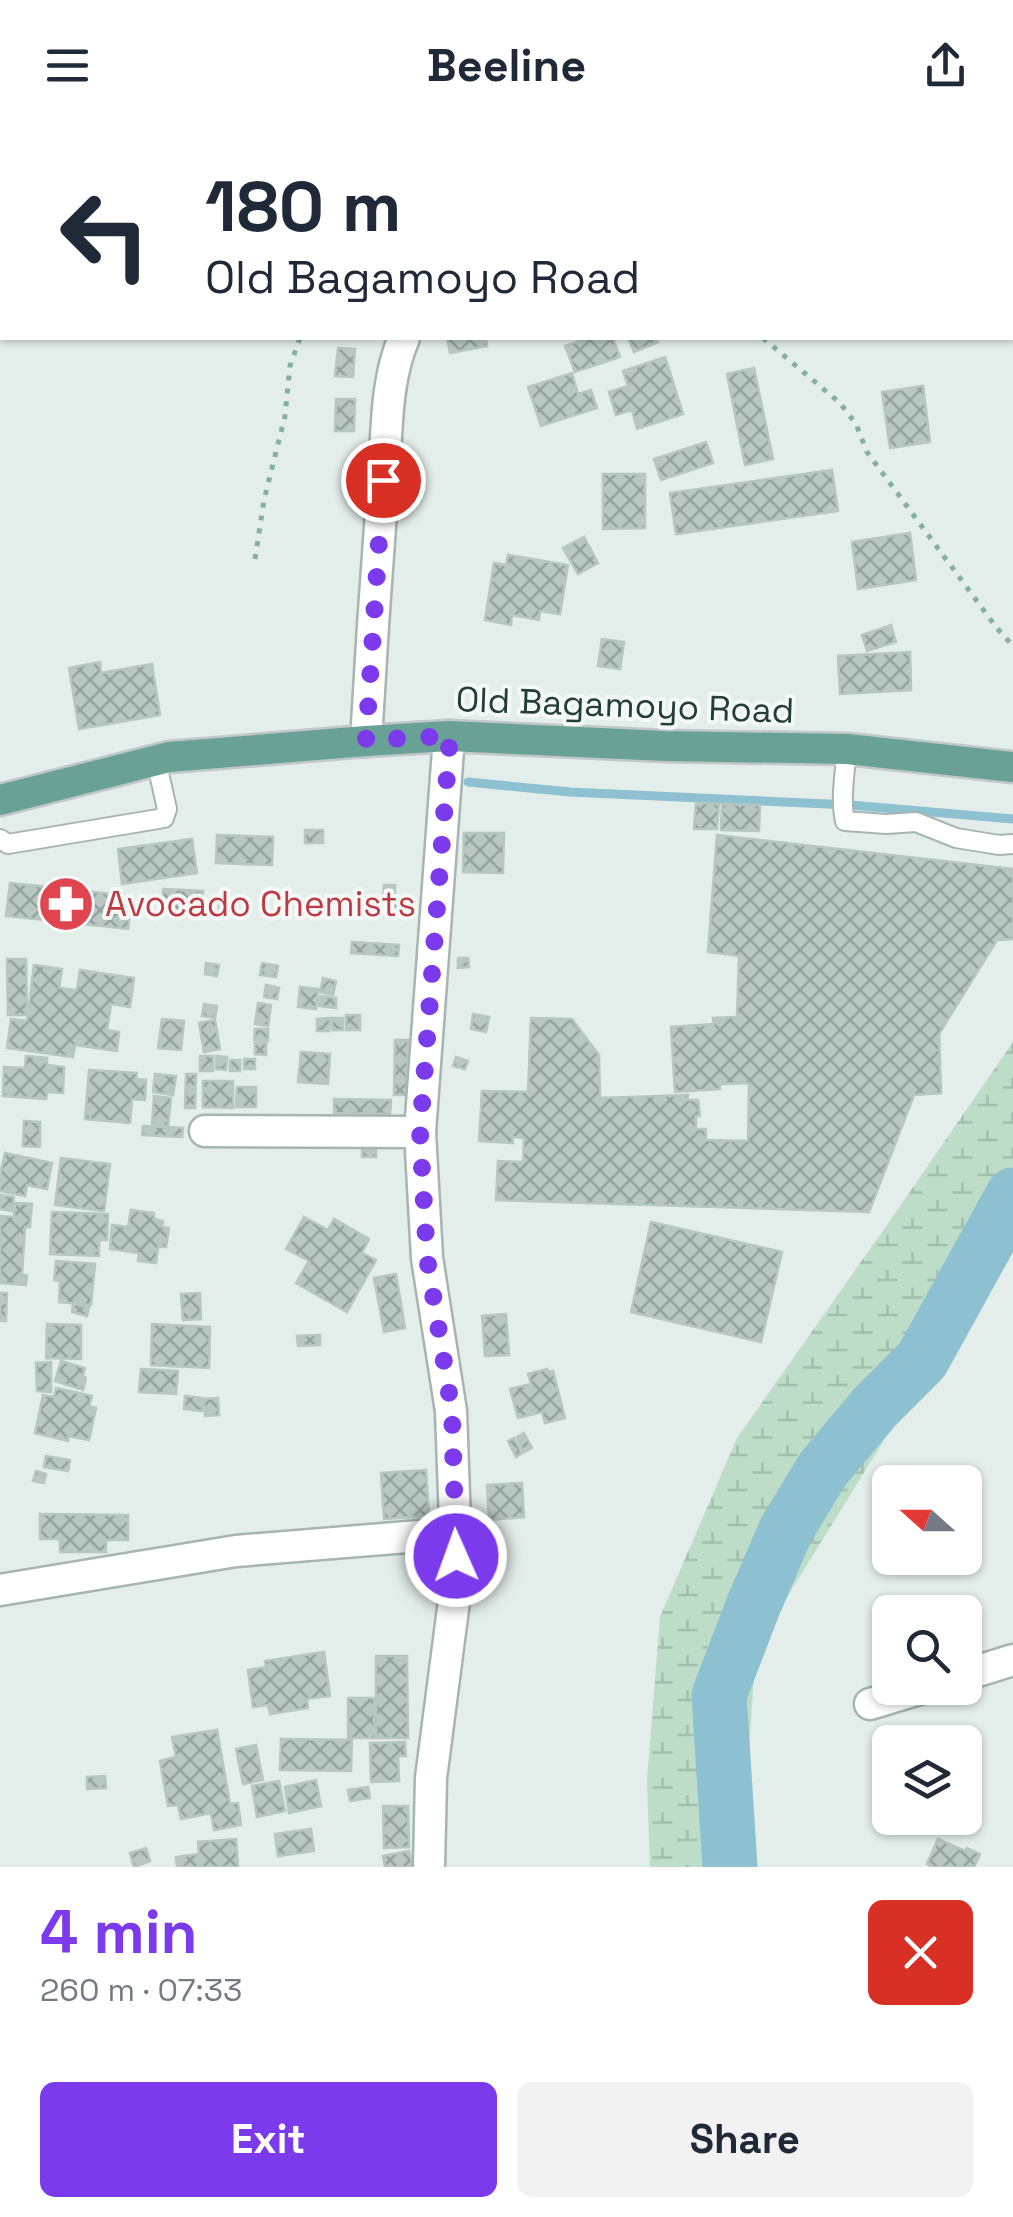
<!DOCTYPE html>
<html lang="en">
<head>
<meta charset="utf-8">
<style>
  :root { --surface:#fff; --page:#f2f2f3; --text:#1f2937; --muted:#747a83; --accent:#7c3aed }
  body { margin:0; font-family:"Space Grotesk",sans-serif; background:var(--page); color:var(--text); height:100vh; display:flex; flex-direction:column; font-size:38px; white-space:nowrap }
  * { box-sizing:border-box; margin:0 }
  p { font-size:32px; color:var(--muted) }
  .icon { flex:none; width:55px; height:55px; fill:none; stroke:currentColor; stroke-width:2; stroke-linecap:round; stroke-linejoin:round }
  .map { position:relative; height:1737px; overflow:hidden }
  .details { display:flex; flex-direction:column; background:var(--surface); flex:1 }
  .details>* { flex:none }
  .banner { position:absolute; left:0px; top:0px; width:1015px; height:210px; box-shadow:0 2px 8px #0004; background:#fff; color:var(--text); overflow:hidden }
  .needle { width:65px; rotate:291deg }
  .tools { position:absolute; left:872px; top:1335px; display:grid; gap:20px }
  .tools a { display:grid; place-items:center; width:110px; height:110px; border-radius:15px; background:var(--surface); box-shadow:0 2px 8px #0004; font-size:50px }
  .pin { position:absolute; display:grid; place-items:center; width:85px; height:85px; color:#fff; margin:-42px; border:5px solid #fff; border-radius:50%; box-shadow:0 2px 10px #0007 }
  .me { position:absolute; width:110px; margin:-55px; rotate:358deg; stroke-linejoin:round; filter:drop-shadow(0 0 8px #0008) }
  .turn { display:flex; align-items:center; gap:35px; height:210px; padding:0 40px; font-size:45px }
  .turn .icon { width:130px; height:130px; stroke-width:2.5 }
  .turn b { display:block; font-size:70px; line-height:85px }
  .round { display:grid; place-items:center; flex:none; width:105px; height:105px; border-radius:15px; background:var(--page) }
  .headline { display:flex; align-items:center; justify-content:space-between; height:170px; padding:0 40px }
  h1 { font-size:60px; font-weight:700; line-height:75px; color:var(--accent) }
  .primary-button { display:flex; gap:20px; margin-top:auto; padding:20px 40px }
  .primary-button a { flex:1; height:115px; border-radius:15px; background:var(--accent); color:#fff; font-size:40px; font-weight:700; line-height:115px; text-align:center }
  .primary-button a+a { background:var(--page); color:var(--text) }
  header { display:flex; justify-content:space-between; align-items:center; height:130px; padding:0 40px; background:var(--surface); font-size:45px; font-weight:700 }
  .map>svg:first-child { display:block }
</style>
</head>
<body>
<header><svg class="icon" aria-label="menu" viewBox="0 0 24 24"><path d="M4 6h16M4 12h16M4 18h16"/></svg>Beeline<svg class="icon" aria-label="share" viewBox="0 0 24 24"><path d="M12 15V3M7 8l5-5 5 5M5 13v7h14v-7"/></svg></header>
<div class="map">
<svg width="1013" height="1737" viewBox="0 0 1013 1737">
  <defs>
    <pattern id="wetland-marsh" width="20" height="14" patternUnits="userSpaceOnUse" patternTransform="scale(2.5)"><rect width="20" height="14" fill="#bdddc8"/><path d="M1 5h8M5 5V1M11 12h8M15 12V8" fill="none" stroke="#a2bfad"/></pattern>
    <pattern id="building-cross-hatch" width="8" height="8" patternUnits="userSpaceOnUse" patternTransform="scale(2.5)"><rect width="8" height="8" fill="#b8c7c2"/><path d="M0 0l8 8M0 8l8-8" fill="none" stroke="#95a39f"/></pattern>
  </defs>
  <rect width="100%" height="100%" fill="#e3ede9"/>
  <!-- wetland -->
  <polygon fill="url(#wetland-marsh)" points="1013,912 1013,1102 756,1517 741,1737 650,1737 647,1650 660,1487 737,1308 887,1095"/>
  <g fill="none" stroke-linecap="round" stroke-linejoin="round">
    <!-- stream -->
    <polyline stroke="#8dc0d0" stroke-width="9" points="468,652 570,662 850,675 1013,689"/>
    <!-- river -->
    <polyline stroke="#8dc0d0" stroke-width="55" points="730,1737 719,1565 754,1474 786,1400 823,1339 875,1277 922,1230 1013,1065"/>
  </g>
  <!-- building -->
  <g fill="url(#building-cross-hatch)" stroke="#b6c6c1" stroke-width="2.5">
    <polygon points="360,0 416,0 416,2 361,2"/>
    <rect x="427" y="0" width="63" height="2"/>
    <polygon points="904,0 967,0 950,2 905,2"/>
    <polygon points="447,208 486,208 487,216 450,223"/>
    <polygon points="589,208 613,208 620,227 575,242 565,216"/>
    <polygon points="628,208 656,208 658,212 634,222"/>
    <polygon points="338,218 355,219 353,247 335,246"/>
    <polygon points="665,227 683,284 637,299 632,280 616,285 609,262 628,256 623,241"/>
    <polygon points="754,238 773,329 745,335 727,244"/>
    <polygon points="572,243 578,264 591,260 597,278 541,296 528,257"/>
    <polygon points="923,256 930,312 890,318 882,262"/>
    <polygon points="336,269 355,269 354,301 335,301"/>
    <polygon points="706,312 713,333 661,350 654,329"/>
    <polygon points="413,323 421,338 407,345 400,330"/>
    <polygon points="832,340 838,381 676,404 670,363"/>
    <polygon points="603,344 645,344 645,398 603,399"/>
    <polygon points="910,403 916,450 858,459 852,412"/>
    <polygon points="584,407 598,433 578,444 563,418"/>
    <polygon points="508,425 568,435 560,484 540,481 539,490 512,485 511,495 485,490 494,433 506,435"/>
    <polygon points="891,495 896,512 867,521 862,505"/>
    <polygon points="602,509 624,512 620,539 598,536"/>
    <polygon points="910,522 911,560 840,564 838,526"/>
    <polygon points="100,532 101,543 152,534 160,585 79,599 69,538"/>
    <polygon points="696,673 719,674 717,699 694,699"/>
    <polygon points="722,674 760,675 759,701 721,700"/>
    <rect x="305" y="700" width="18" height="13"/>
    <polygon points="464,703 504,703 503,743 463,742"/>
    <polygon points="217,705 273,707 272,735 216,733"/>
    <polygon points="717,705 1013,739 1013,809 997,810 939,904 941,963 914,965 869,1082 496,1070 498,1031 523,1032 524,1008 512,1007 513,1013 479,1011 482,961 528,962 531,888 572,889 599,925 600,968 688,965 687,970 698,970 700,986 696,986 696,999 706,999 706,1010 748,1011 749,953 720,954 720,959 675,962 671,897 714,894 713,888 737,887 739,826 708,822"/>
    <polygon points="192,709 197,743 122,754 118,719"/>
    <polygon points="10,753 132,766 128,799 6,786"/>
    <polygon points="384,755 395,755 395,765 383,764"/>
    <polygon points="163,759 203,761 202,783 162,782"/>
    <rect x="387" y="770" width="16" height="12"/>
    <rect x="219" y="772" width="11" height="11"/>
    <polygon points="352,812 399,815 398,826 351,823"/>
    <polygon points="458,828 468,828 469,837 458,838"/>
    <polygon points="7,829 26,829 27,885 8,885"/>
    <polygon points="206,833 219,835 217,846 205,844"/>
    <polygon points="262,833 278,836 276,847 260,845"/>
    <polygon points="34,835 62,839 59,858 77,860 80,840 134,848 130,877 111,874 107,900 119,902 117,921 75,915 73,927 7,918 11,889 27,891"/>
    <polygon points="323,848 336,851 333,865 320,862"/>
    <polygon points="266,855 279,858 277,869 264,867"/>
    <polygon points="300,857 318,859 316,879 298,877"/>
    <polygon points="320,866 336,868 336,878 319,876"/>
    <polygon points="258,873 271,875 268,896 255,894"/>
    <polygon points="204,874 217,876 215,888 202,886"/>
    <polygon points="473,884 489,887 486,902 471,899"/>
    <rect x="346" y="885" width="14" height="15"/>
    <polygon points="330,888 329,901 317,901 317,889"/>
    <rect x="332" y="888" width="11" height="12"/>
    <polygon points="162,889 184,891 181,920 158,918"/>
    <polygon points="215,890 220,919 204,922 199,893"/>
    <polygon points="255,899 268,899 268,911 254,910"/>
    <polygon points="395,910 408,910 406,965 394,965"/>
    <polygon points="255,913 266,913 266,925 255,924"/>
    <polygon points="301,922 330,924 328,954 298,952"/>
    <polygon points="26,926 47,928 47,935 64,937 63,963 47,962 46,969 3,966 4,937 25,938"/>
    <rect x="200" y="926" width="13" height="15"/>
    <polygon points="216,926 227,927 226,940 216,939"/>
    <polygon points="456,927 468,931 465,939 453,936"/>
    <rect x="244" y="929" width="11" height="10"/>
    <rect x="230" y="930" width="10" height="11"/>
    <polygon points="89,940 137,943 136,949 146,950 145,970 132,969 130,993 85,989"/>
    <polygon points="155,944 176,946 173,965 153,962"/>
    <polygon points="186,944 196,944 195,978 185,978"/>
    <polygon points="203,951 233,951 233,978 203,977"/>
    <polygon points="237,957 256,957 256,977 236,977"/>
    <polygon points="154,966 171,968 168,996 152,994"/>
    <polygon points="334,969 391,970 390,984 334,983"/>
    <polygon points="24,991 40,992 40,1017 23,1016"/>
    <polygon points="143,996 183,998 182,1007 142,1005"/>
    <rect x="362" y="1016" width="14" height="11"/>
    <polygon points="5,1023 52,1033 47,1059 27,1055 25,1066 0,1061 0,1045"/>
    <polygon points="61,1028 110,1034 104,1081 55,1075"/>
    <polygon points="0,1065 14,1067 12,1081 0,1079"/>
    <polygon points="15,1073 32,1074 30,1097 25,1097 22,1145 27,1145 26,1155 0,1153 0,1086 14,1087"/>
    <polygon points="131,1080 154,1083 154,1089 163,1091 162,1097 169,1098 166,1117 158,1117 156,1133 138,1131 139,1123 110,1119 112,1095 128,1097"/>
    <polygon points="52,1082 108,1084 107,1110 99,1110 99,1126 50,1124"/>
    <polygon points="304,1087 328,1100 334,1089 369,1109 362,1123 376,1130 347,1182 296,1153 309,1131 286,1119"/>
    <polygon points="651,1092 782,1122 761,1212 631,1182"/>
    <polygon points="56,1131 95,1134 91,1175 59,1172 60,1151 54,1150"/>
    <polygon points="396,1144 405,1198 384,1202 374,1148"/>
    <polygon points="0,1163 7,1163 6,1191 0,1191"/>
    <polygon points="200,1163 201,1189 183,1190 181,1164"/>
    <polygon points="73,1174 89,1177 87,1186 72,1182"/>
    <polygon points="506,1184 509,1225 485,1226 482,1186"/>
    <polygon points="47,1194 81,1195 81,1229 46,1228"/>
    <polygon points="152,1194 210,1197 209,1238 151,1235"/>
    <polygon points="320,1205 320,1215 298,1216 297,1206"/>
    <polygon points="61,1231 85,1238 83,1246 86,1248 83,1260 55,1251"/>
    <polygon points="51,1232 51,1262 37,1261 36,1233"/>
    <polygon points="141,1239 178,1241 176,1264 139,1262"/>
    <polygon points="547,1239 548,1242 553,1241 565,1288 545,1293 542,1282 518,1288 510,1259 531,1254 528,1244"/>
    <polygon points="56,1258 92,1266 89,1276 96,1278 89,1310 68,1306 68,1311 35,1303 43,1265 54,1267"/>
    <polygon points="185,1266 203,1268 202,1281 184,1279"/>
    <polygon points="218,1268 219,1285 205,1286 204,1269"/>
    <polygon points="524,1303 532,1318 524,1322 517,1307"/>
    <polygon points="514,1308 522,1323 516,1327 508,1311"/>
    <polygon points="46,1326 70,1330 68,1341 44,1337"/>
    <polygon points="426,1340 429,1386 384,1389 381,1343"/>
    <polygon points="36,1341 46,1344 44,1353 33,1351"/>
    <polygon points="522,1353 524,1387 489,1390 487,1355"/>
    <polygon points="40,1384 128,1385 128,1410 106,1410 106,1422 60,1422 60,1409 40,1409"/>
    <polygon points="324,1522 330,1566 307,1569 308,1578 270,1584 268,1575 253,1577 248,1540 266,1537 265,1531"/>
    <polygon points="376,1526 407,1526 408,1608 376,1608"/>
    <polygon points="348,1568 374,1568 375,1608 348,1608"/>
    <polygon points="217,1600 230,1674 238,1673 241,1695 214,1700 211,1683 181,1689 178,1675 168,1676 160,1631 176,1627 172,1607"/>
    <polygon points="281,1609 352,1610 351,1641 280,1640"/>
    <polygon points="405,1612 406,1626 398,1626 399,1651 371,1652 370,1613"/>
    <polygon points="256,1615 263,1650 243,1654 236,1619"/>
    <polygon points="105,1646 106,1658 87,1659 87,1647"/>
    <polygon points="316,1650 321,1676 289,1683 285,1657"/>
    <polygon points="279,1651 285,1681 257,1687 252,1656"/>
    <polygon points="368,1657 370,1668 350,1671 348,1660"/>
    <polygon points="383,1676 408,1676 409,1717 384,1718"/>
    <polygon points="903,1688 926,1688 921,1697"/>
    <polygon points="311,1699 314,1721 278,1726 275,1704"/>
    <polygon points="236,1709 238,1737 177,1737 176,1727 199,1724 198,1712"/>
    <polygon points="938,1709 965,1721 967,1718 980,1724 974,1737 933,1737 927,1734"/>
    <polygon points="146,1718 150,1731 134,1737 130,1723"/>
    <polygon points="409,1721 413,1737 385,1737 383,1726"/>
  </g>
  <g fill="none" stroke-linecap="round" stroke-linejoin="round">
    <!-- service casing -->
    <g stroke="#a6b5b1" stroke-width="22">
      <g id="service">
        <path d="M847 619C845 642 840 669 845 691L886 694 916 692 956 708 999 715 1013 714"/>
        <polyline points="0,709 8,714 164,688 167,679 156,630"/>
      </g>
    </g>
    <!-- minor casing -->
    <g stroke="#a6b5b1" stroke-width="35">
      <g id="minor">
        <polyline points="584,2 585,0"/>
        <path d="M366 611C371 521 377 432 384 343 387 298 386 249 404 208"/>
        <polyline points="205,1001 420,1002"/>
        <polyline points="0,1460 236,1421 456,1403"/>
        <polyline points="965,1545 1013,1530"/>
        <polyline points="870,1574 923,1558"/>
        <polyline points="429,1737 431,1648 457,1448 451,1281 427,1128 420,1002 449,606"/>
      </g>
    </g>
    <!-- primary casing -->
    <g stroke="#c1c9c8" stroke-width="35">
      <polyline id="primary" points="0,670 169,627 366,611 449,606 665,616 847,619 1013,637"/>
    </g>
    <!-- path -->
    <g stroke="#84afa5" stroke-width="5" stroke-dasharray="5 8" stroke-linecap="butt">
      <polyline points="238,0 239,2"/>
      <polyline points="31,2 32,0"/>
      <polyline points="295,2 301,0"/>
      <polyline points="309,2 309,0"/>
      <polyline points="0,67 2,63"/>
      <polyline points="763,208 840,273 856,294 867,322 996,497 1013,516"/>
      <polyline points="255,429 264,370 285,286 290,236 300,208"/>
    </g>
    <!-- service -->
    <use href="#service" stroke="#fff" stroke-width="18"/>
    <!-- minor -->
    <use href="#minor" stroke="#fff" stroke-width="30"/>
    <!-- primary -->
    <use href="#primary" stroke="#69a197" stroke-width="30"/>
  </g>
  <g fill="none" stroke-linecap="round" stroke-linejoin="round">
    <!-- route -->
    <polyline stroke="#7c3aed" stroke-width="18" stroke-dasharray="0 32.4" points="383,350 366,610 450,606 420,1002 427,1128 452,1281 456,1426"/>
  </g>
  <!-- icons -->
  <defs>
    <g id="pharmacy-disc" transform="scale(2.875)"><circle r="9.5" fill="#e0444e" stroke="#f4f9f7"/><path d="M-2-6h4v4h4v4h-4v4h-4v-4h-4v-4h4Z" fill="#fff"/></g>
  </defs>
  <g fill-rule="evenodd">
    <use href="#pharmacy-disc" x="66" y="774"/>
  </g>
  <g text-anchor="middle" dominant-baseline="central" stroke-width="8" stroke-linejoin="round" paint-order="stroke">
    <!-- street labels -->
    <g font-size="35" fill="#233e39" stroke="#f4f9f7">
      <text transform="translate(625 575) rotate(2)">Old Bagamoyo Road</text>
    </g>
    <!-- health labels -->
    <g font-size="35" fill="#be3a42" stroke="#f4f9f7" text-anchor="start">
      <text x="105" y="774">Avocado Chemists</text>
    </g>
  </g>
</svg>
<div class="tools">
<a><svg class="needle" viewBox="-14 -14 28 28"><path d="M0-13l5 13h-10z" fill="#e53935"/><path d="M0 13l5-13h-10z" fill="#747a83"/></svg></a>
<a><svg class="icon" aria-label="search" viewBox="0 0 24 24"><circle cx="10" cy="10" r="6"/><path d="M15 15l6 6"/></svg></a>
<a><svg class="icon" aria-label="layers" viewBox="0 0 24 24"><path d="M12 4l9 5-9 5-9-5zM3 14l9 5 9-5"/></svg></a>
</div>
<div class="pin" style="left:383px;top:350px;background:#d93025"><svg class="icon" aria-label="arrive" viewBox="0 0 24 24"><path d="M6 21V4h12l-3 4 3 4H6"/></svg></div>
<svg class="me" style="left:456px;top:1426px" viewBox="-20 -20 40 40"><circle r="17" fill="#7c3aed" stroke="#fff" stroke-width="3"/><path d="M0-11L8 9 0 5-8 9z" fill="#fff"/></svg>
<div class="banner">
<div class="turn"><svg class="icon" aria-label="left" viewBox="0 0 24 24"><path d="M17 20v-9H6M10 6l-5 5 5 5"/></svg><div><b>180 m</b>Old Bagamoyo Road</div></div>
</div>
</div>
<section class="details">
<div class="headline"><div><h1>4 min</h1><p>260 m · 07:33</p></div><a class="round" style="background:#d93025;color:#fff"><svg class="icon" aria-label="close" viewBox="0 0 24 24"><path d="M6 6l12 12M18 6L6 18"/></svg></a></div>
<div class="primary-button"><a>Exit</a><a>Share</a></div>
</section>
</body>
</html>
